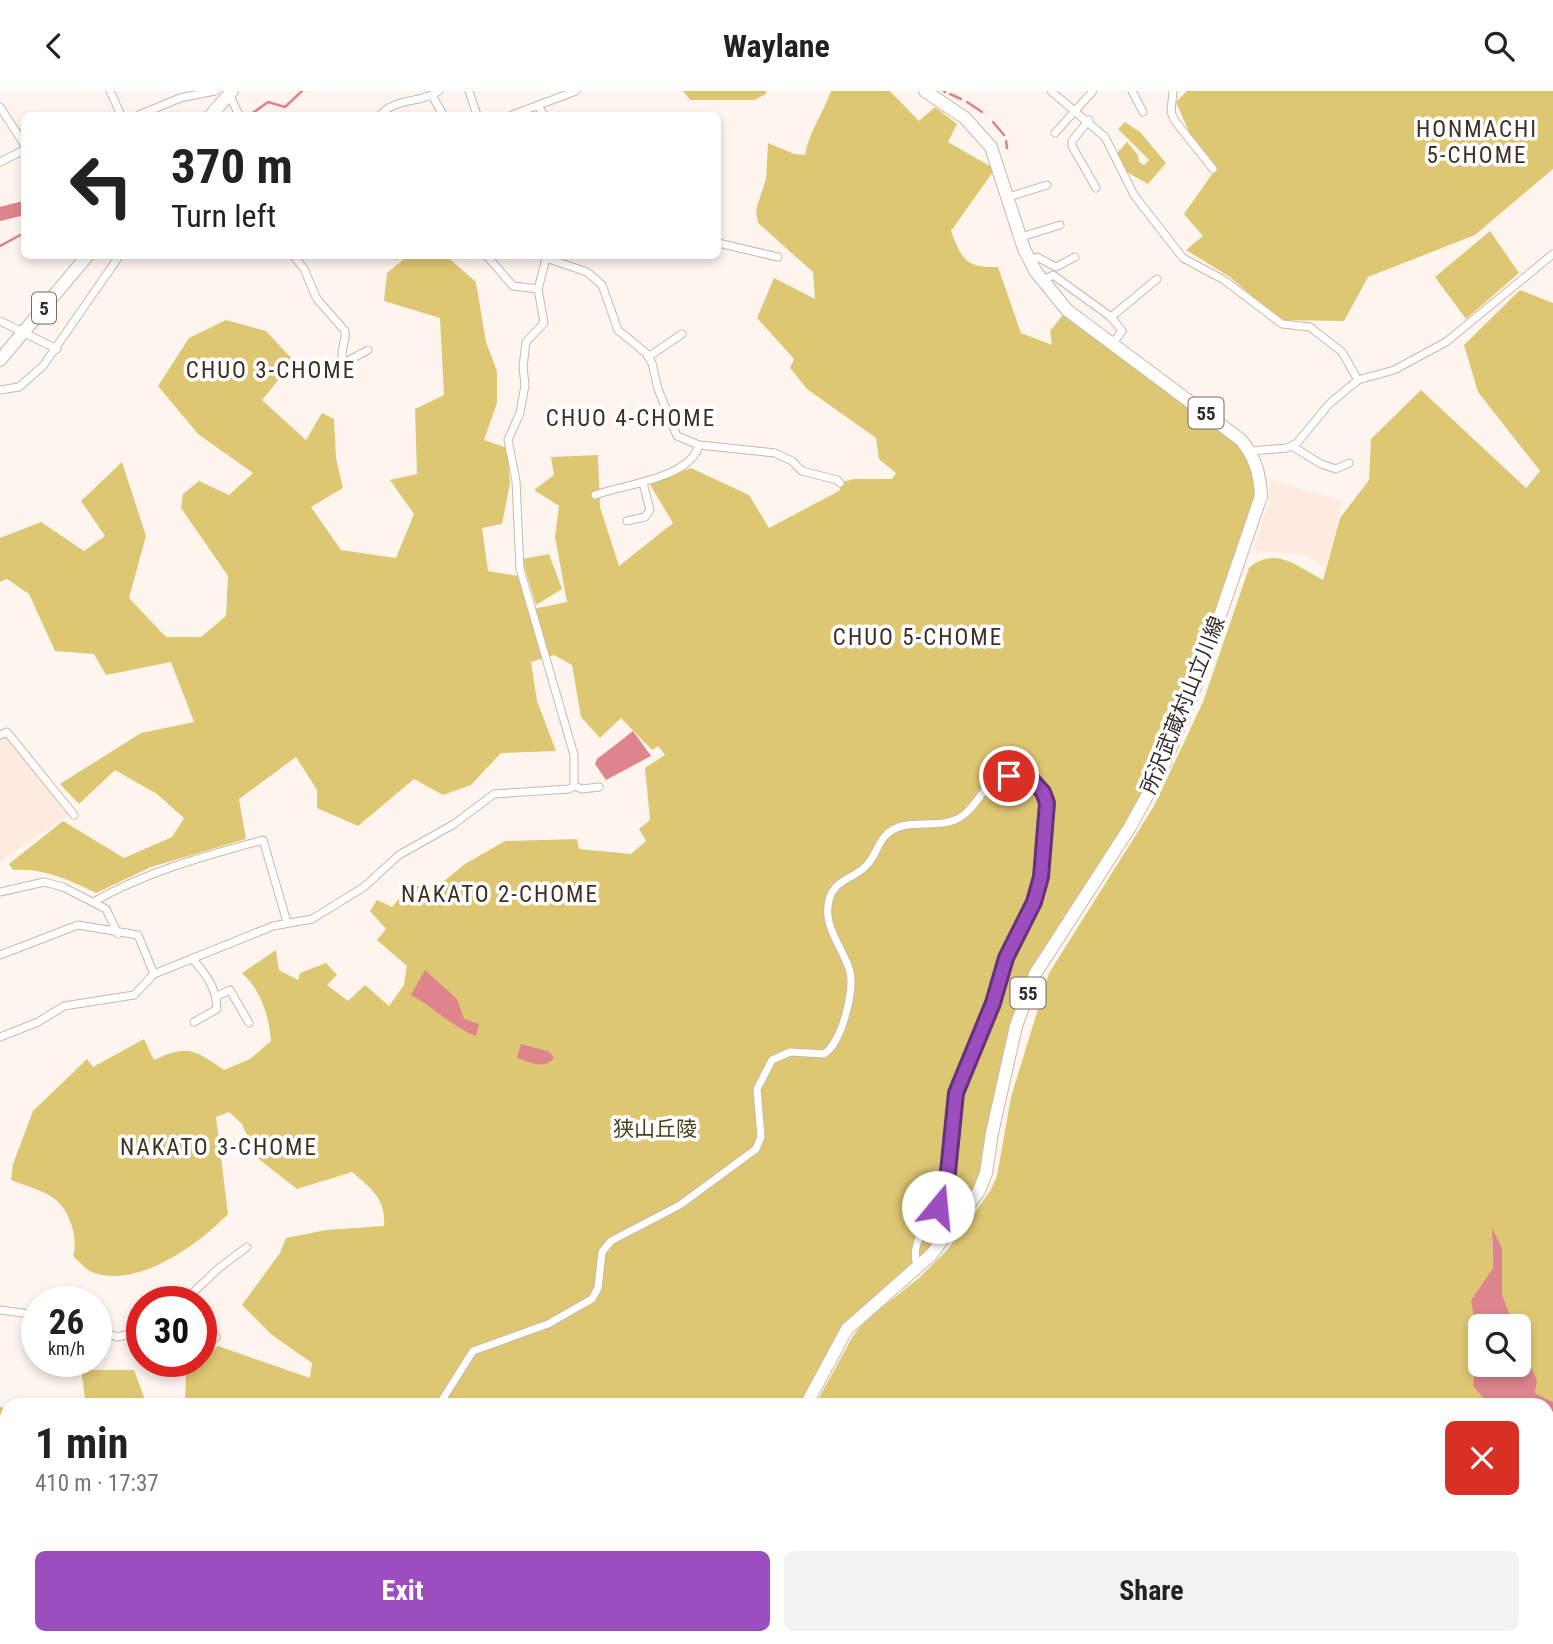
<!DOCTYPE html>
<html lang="en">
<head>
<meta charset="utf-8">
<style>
  :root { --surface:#fff; --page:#f2f2f2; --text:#222; --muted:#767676; --accent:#9c4dbe }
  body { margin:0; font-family:"Roboto Condensed","Noto Sans JP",sans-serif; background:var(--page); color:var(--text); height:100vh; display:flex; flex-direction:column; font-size:26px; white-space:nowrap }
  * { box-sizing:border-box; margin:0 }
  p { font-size:23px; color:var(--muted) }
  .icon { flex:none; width:38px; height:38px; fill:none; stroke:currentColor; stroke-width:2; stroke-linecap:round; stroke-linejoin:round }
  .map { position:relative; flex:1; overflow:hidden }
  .panel { position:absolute; left:0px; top:1307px; width:1554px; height:247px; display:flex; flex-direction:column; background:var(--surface); border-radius:21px 21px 0 0; box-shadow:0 4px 10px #0003 }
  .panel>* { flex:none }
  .hud { position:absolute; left:21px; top:21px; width:700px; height:147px; border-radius:10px; box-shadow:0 4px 10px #0003; background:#fff; color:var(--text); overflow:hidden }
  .buttons { position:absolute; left:1468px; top:1223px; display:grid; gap:14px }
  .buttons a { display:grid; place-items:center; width:63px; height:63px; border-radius:10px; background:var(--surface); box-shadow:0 4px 10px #0003; font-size:35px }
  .speed { position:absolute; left:21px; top:1195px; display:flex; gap:14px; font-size:35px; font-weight:700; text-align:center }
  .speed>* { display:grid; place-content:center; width:91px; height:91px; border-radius:50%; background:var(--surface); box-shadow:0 4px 10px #0003; line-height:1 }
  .speed small { font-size:18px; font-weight:400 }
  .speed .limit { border:10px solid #d22; background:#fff; color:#111 }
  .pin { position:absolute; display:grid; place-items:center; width:60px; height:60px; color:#fff; margin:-30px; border:4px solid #fff; border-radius:50%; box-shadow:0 2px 7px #0007 }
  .me { position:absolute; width:77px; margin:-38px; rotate:17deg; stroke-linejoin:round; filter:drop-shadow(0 0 5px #0008) }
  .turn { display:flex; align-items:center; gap:24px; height:147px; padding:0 35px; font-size:32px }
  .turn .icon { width:91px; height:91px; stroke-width:2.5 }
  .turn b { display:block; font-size:49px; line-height:60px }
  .round { display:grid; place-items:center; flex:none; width:74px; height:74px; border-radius:10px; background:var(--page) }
  .head { display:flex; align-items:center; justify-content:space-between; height:119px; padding:0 35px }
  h1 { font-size:42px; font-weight:700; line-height:52px }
  .primary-button { display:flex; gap:14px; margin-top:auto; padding:14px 35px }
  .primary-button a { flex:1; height:80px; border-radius:10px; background:var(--accent); color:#fff; font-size:28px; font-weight:700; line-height:80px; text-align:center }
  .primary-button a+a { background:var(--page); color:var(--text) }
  header { display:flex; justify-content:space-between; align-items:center; height:91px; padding:0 35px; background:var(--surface); font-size:32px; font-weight:700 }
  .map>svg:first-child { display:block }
</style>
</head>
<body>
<header><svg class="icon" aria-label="back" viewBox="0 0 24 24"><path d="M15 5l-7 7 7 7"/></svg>Waylane<svg class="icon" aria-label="search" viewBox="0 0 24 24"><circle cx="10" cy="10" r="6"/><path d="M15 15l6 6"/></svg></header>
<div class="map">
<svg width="1553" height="1553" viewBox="0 0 1553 1553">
  <rect width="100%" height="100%" fill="#fff5ef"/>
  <!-- built -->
  <g fill="#fdebdf">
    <polygon points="1271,389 1343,410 1325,477 1305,464 1257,460 1254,455 1267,417"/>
    <polygon points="7,642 68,724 0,771 0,646"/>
  </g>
  <!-- green -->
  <g fill="#dec773">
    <polygon points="683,0 766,0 766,3 755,9 690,9"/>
    <path d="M831 0H890L919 30 935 16 957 33 948 51 995 78 951 140C962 168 965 177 998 176L1021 242 1052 254 1050 240 1067 219 1241 349 1260 391 1164 674 1035 883 986 1082 944 1150 860 1223 806 1314H185L186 1281 218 1255 310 1287 312 1272 272 1244 242 1214 280 1162 286 1147 326 1139 384 1135C386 1108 371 1097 352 1081L297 1098 256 1066 242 1033 229 1021 216 1026 228 1123C199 1153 139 1197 94 1182 87 1180 79 1170 73 1165 78 1148 71 1122 56 1109 46 1100 23 1094 11 1089L13 1073 33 1020 87 968 93 976 144 948 154 969C189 953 194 959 224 979L250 968 271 950C269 925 261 899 242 882L276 859 279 879 298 889 300 882 326 872 337 884 327 894 348 910 365 894 389 915 404 894 407 875 377 849 386 838 370 820 377 809 392 816 411 793 433 799 465 773 505 750 577 748 579 758 631 763 646 750 639 738 650 729 645 677 665 664 658 655 652 659 621 627 600 647 581 626 572 574 554 564 531 571 537 610 556 660 501 662 471 694 443 704 414 688 358 735 317 717V699L296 666 239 708 246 748 151 776 96 802C69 789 44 777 13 779L9 773 63 730 124 767 172 746 184 727 157 703 115 679 79 713 60 693 141 642 194 631 171 571 106 584 94 563 55 560 29 503 7 488 0 491V447L41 431 84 460 105 445 81 410 122 371 146 445 129 507 166 546H201L226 525 228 485 181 417 183 403 199 390 229 404 253 382 198 343 158 295 189 247 226 229 266 240 294 270 262 309 306 349 322 322 334 328 336 367 343 397 311 416 341 459 396 467 414 423 390 389 417 383 415 318 444 304 440 227 384 210 387 182 408 165H446L476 191 486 251 497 280V312L484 349 507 357 510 392 502 433 482 437 488 480 518 485 533 518 567 511 555 446 559 415 534 399 554 384 551 366 598 364 600 416 619 475 673 432 649 392 691 377 749 404 769 437 839 400 842 391 854 388H892L896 382 879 368 876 347 807 298 790 277 794 268 757 227 774 187 815 208 813 181 758 132 756 119 766 88 768 52 794 63 805 64C809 40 823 23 831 0Z"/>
    <polygon points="1187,0 1553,0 1553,78 1475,144 1368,186 1344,230 1280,229 1230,186 1186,159 1203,145 1184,123 1217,76 1189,41 1176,11"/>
    <polygon points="1125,31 1140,41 1166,72 1148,93 1125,80 1117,62 1127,51 1138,64 1139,71 1144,74 1149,69 1118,38"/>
    <polygon points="1490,140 1519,182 1466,228 1435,186"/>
    <path d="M1520 199 1553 212V1311L1535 1302C1538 1279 1519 1259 1519 1236L1514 1235 1502 1203V1157L1492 1146 1493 1177 1471 1209 1477 1247 1473 1295 1489 1314H815L853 1245 866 1229 919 1187 948 1158 990 1100 997 1085 1011 1006 1049 882 1154 715 1203 611 1249 477C1275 454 1298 476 1323 489L1340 427 1369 389 1371 348 1421 299 1526 397 1540 380 1478 301 1464 254Z"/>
    <polygon points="549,463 562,498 536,514 522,468"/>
    <polygon points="81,1279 134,1279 147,1314 86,1314"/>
    <polygon points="0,1316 7,1318 7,1547 922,1547 923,1553 0,1553"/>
    <polygon points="930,1547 1436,1547 1434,1553 930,1553"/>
  </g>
  <!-- water -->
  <g fill="#de848c">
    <polygon points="633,640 651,665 606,689 595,673 597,668"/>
    <path d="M425 879 457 908 464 928 479 933 476 945C452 936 434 916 411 904Z"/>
    <path d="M521 953 550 961 554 967C544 979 529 971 517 967Z"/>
    <polygon points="1492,1137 1502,1157 1502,1203 1514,1235 1480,1236 1480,1274 1519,1274 1519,1250 1537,1289 1535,1302 1553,1311 1553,1553 1434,1553 1436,1547 1547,1547 1547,1314 1489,1314 1473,1295 1477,1247 1471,1209 1493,1177"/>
  </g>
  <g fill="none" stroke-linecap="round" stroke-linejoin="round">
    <!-- stream -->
    <g stroke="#de848c" stroke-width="2.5">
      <polyline points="944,0 945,1"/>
      <polyline points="950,3 961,8"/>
      <polyline points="967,11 982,21"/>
      <polyline points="250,24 268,11 285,16 302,0"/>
      <polyline points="993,31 1004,44"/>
      <polyline points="1006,50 1007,57"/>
      <polyline points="0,155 24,142"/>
      <polyline points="633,1553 633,1547"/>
    </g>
    <!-- river -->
    <polyline stroke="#de848c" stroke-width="14" points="0,123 24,117"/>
    <!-- street casing -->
    <g stroke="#cdb7a8" stroke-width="9">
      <g id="street">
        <polyline points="110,0 121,24"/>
        <polyline points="469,0 477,24"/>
        <polyline points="1051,0 1105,46 1134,104 1183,167 1224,189 1282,233 1310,236 1342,261 1358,289"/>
        <polyline points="1132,0 1143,21"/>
        <polyline points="1173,0 1171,21 1175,30 1213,78"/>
        <polyline points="228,1 239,24"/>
        <polyline points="432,4 443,24"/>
        <polyline points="538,15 544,24"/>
        <polyline points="0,16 24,53"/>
        <polyline points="139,24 180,7 215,0"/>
        <path d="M380 24C397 6 419 13 439 0"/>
        <polyline points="512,24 576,0"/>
        <polyline points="1089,29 1072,50 1072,55 1096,97"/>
        <polyline points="1055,42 1093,0"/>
        <polyline points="0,71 24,59"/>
        <polyline points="1009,106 1047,94"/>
        <polyline points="1021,146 1060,134"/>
        <polyline points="718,152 778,166"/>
        <path d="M293 164 304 178 317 208 345 240C347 252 338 259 344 272L368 259"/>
        <polyline points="486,164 513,195 538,198"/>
        <polyline points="547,164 538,198 544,232 526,251 523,276 525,294 520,322 508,349 516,390 520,478 574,664 574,695"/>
        <polyline points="546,167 587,181 602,194 618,239 646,262 652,272 658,298 677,345 699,354 775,362 792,370 802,380 837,389 840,392"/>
        <polyline points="1030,170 1037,166 1056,176 1075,166"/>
        <polyline points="1042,190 1053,184 1111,226 1157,188"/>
        <polyline points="1111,226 1122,240 1112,253"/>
        <polyline points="0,230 57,258"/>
        <polyline points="648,266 682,243"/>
        <polyline points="0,299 19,296 43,275 120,164"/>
        <polyline points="1292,355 1321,373 1336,378 1349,372"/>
        <polyline points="1250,360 1287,357 1297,352 1329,313 1358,289 1394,279 1446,251 1553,163"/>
        <path d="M595 404C624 393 690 388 699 354"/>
        <polyline points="627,430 645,426 650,419 643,392"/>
        <polyline points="0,644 7,641 74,724"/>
        <polyline points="0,801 44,791 63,796 106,818 118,843"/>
        <path d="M95 810C148 780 205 765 263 749L287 831"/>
        <polyline points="0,864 78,834 138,844 154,883"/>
        <path d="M192 867C206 884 216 895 217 918L194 931"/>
        <polyline points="217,905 230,899 249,932"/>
        <polyline points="0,946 38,931 64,915 134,904 154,883 273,835 312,828 364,796 399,764 454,733 494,703 569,698 574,695 582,698 599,696"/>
        <polyline points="183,1211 219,1177 247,1156"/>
        <polyline points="0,1219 37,1224"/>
        <polyline points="201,1228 216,1246"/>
        <polyline points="96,1238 117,1246 142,1240"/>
        <path d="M439 1314 473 1260 548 1233 592 1208 598 1197 602 1161 611 1150 680 1114 756 1058 761 1046 757 998 772 969 790 961 824 963C841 953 855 900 850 881 844 857 820 834 830 806 836 789 853 787 865 776 875 767 877 754 885 745 907 721 945 745 968 720 982 706 989 686 1011 684 1055 682 1046 729 1043 757 1042 775 1041 792 1034 809 1026 829 1013 846 1006 866 1001 881 999 897 993 912 983 942 965 970 957 1000 948 1033 955 1068 945 1100 937 1126 906 1149 918 1176"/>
        <polyline points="150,1553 151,1547"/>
      </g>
    </g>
    <!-- primary casing -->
    <g stroke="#cdb7a8" stroke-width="14">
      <g id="primary">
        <polyline points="211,24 232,0"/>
        <polyline points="0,269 88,164"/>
        <path d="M806 1314 847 1238 931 1164 979 1100 986 1082 992 1042 1016 935 1035 883 1130 736 1164 674 1199 586 1261 405C1260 383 1255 366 1241 349L1067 219 1036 181 1024 158 991 56 965 27 925 0"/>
        <polyline points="922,1547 923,1553"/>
      </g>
    </g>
    <!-- street -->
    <use href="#street" stroke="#fff" stroke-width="7"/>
    <!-- primary -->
    <use href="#primary" stroke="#fff" stroke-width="12"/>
  </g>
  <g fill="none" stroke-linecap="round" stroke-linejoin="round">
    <!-- route casing -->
    <g stroke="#65327c" stroke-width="18">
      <polyline id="route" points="938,1116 947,1091 956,1002 993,912 1006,867 1034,811 1041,786 1047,712 1043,701 1032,689 1009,685"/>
    </g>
    <!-- route -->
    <use href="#route" stroke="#9c4dbe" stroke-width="12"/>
  </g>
  <g text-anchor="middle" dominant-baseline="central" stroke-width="7" stroke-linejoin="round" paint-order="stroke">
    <!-- shield labels -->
    <g fill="#fff" stroke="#726b68" stroke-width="2">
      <rect x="32" y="201.5" width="24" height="31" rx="5"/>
      <rect x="1188.5" y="306.5" width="35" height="31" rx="5"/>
      <rect x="1010.5" y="886.5" width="35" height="31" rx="5"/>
    </g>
    <g font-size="19" font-weight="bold" fill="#352c27">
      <text x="44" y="217">5</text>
      <text x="1206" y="322">55</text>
      <text x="1028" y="902">55</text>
    </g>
    <!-- street labels -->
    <g font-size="21" fill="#352c27" stroke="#fff">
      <text transform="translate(1183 614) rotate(-68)">所沢武蔵村山立川線</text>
    </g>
    <!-- park labels -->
    <g font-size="21" fill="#4b421c" stroke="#fff">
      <text x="655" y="1038">狭山丘陵</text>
    </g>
    <!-- neighbourhood labels -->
    <g font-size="23" letter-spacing="2" fill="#402e22" stroke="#fff">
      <text x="1477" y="38">HONMACHI<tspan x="1477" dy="26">5-CHOME</tspan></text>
      <text x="271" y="279">CHUO 3-CHOME</text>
      <text x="631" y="327">CHUO 4-CHOME</text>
      <text x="918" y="546">CHUO 5-CHOME</text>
      <text x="500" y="803">NAKATO 2-CHOME</text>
      <text x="219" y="1056">NAKATO 3-CHOME</text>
    </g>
  </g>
</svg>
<div class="buttons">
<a><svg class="icon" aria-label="search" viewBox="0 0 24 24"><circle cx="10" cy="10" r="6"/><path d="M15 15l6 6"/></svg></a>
</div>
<div class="speed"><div>26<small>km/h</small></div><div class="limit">30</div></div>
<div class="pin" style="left:1009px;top:685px;background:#d93025"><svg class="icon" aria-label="arrive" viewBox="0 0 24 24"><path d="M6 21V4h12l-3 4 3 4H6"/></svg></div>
<svg class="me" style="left:938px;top:1116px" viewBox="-20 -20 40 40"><circle r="19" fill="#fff"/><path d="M0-13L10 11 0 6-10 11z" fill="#9c4dbe"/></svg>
<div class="hud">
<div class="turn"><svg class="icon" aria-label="left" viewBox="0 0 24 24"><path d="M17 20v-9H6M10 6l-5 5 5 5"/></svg><div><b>370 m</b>Turn left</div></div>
</div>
<section class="panel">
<div class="head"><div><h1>1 min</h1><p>410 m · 17:37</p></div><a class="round" style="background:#d93025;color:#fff"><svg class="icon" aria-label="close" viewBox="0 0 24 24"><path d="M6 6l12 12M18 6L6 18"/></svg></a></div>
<div class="primary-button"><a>Exit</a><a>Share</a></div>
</section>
</div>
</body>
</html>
